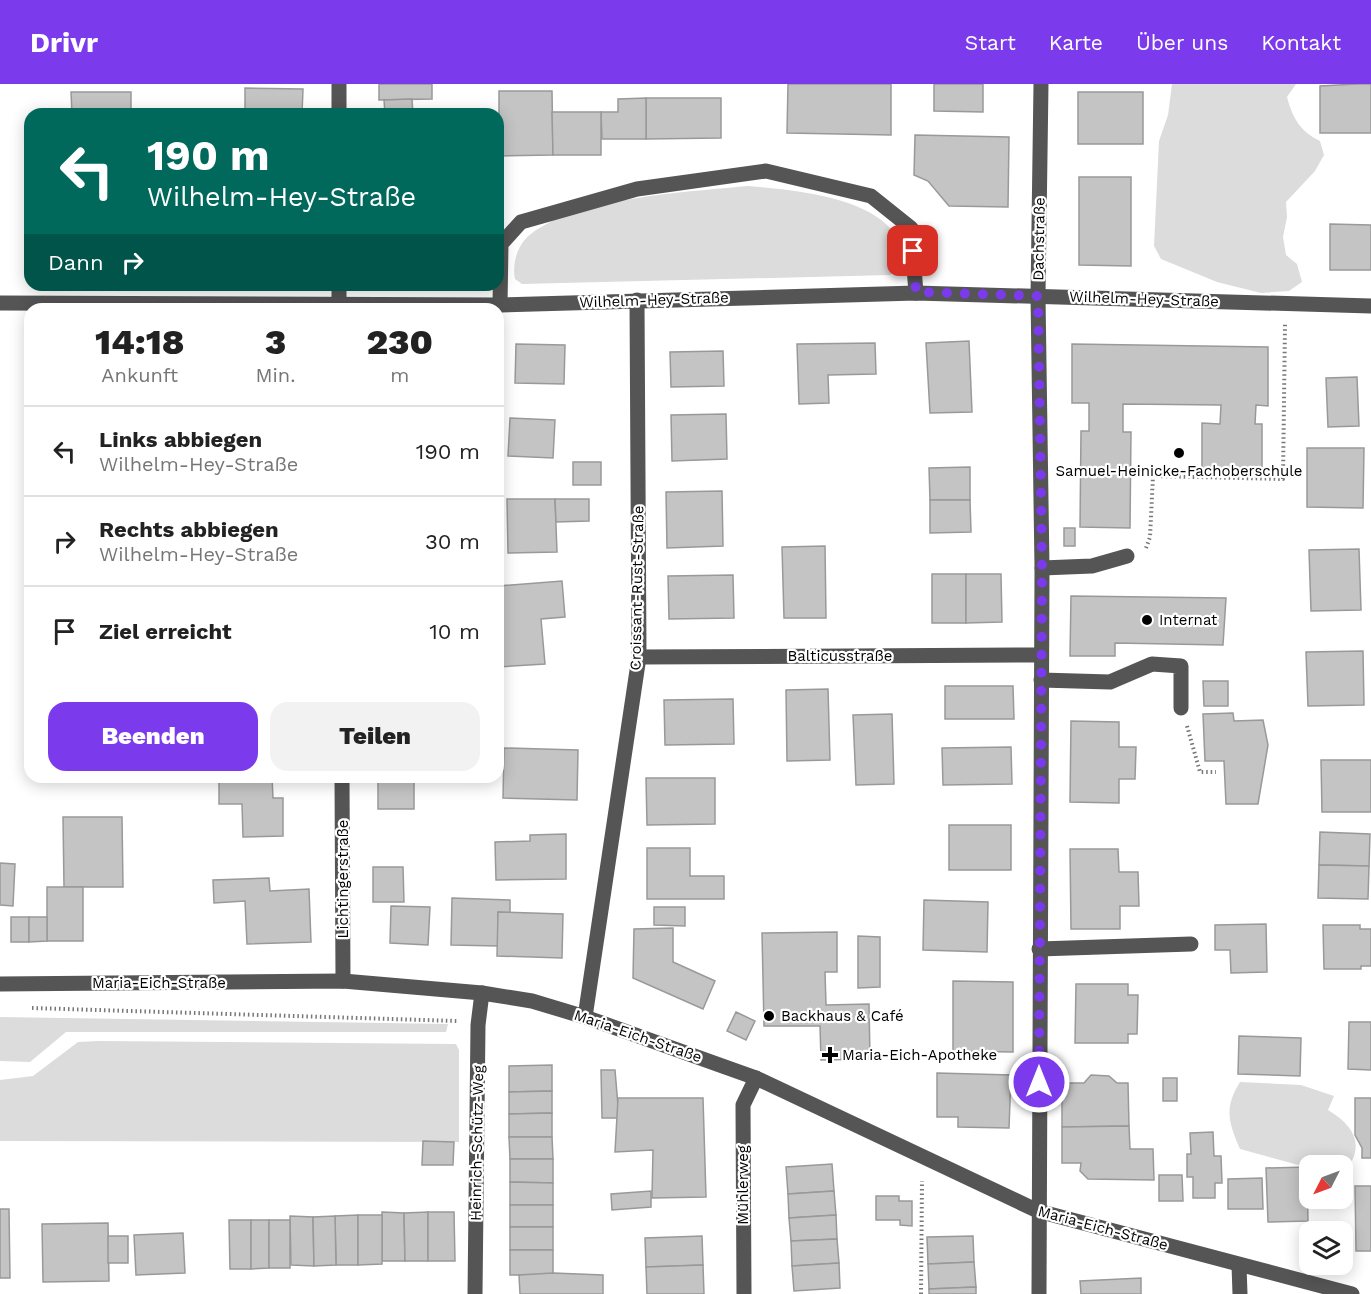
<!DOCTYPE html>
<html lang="de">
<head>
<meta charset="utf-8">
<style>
  :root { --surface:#fff; --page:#f2f2f2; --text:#222; --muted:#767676; --line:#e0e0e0; --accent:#7c3aed }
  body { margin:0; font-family:"Work Sans",sans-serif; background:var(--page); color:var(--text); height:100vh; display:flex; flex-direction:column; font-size:22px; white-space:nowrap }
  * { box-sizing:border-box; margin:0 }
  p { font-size:20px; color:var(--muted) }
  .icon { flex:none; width:33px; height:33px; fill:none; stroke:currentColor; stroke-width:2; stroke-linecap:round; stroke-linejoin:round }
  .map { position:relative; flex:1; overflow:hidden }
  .side { position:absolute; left:24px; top:219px; width:480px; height:480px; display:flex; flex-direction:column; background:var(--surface); border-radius:18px; box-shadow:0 3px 15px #0003 }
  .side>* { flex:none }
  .guide { position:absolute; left:24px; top:24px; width:480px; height:183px; border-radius:18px; box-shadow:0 3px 15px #0003; background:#00695c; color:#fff; overflow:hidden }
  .needle { width:39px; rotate:228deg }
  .fabs { position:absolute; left:1299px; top:1071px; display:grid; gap:12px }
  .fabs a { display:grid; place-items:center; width:54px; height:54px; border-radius:12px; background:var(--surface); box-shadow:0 3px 15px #0003; font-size:30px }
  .pin { position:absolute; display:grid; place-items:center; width:51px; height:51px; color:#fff; margin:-26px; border-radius:12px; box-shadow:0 3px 9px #0006 }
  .me { position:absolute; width:66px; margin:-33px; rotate:0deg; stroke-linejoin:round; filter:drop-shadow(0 0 4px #0008) }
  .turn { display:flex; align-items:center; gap:21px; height:126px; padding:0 24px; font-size:27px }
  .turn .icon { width:78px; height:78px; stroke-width:2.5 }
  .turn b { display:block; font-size:42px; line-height:51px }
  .then { display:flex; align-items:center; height:57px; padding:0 24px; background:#0003; gap:12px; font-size:22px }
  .eta { display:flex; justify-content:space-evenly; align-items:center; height:102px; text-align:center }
  .eta b { font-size:36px; font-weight:800; line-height:42px }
  .cta { display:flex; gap:12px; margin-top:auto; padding:12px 24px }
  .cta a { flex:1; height:69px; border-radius:18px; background:var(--accent); color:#fff; font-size:24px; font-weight:800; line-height:69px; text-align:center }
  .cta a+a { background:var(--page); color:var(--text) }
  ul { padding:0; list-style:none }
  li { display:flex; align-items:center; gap:18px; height:90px; padding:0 24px; border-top:2px solid var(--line) }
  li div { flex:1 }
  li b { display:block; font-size:22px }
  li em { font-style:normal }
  header { display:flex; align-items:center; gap:36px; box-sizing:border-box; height:84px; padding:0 30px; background:var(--accent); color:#fff }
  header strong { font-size:28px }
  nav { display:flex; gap:33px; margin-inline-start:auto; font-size:21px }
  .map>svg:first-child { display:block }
</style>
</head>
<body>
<header>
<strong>Drivr</strong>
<nav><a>Start</a><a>Karte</a><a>Über uns</a><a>Kontakt</a></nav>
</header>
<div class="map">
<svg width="1371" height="1210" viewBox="0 0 1371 1210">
  <rect width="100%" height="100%" fill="#fff"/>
  <!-- green -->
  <g fill="#dcdcdc">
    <path d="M1172 0H1296L1287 13C1293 35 1300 47 1320 57L1324 71 1315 87 1286 118 1287 133 1283 153 1286 171 1297 180 1302 198 1289 207 1261 209 1217 198 1161 175 1154 162 1159 57 1168 31Z"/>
    <path d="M748 102C795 106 915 115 900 185L890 191 522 200 515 195C512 180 517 160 531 150 578 113 688 108 748 102Z"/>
    <polygon points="0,933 448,940 446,948 66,948 30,978 0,977"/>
    <polygon points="99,957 456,960 459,966 459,1058 0,1057 0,996 33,992 78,958"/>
    <path d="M1240 998 1301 1001 1334 1012 1328 1026C1356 1043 1366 1063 1343 1090L1342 1082H1310L1309 1084 1240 1065C1228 1037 1224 1024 1240 998Z"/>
  </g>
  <!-- building -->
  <g fill="#c4c4c4" stroke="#999" stroke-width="1.5">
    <polygon points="379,0 432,0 432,15 379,16"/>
    <polygon points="788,0 891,0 891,51 787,49"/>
    <polygon points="934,0 983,0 983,28 934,27"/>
    <polygon points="1357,0 1371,0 1371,49 1320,49 1320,2"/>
    <polygon points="245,4 303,5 302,30 245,30"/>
    <polygon points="499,7 552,7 553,71 499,72"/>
    <polygon points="71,8 131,8 131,30 72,30"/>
    <rect x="1078" y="8" width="65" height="52"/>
    <polygon points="646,14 721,14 721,54 646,55"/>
    <polygon points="646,14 646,55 602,55 601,28 618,28 618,15"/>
    <polygon points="412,15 413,30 385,30 384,16"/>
    <polygon points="552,28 601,28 601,71 553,71"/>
    <polygon points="915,51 1009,53 1008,123 949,122 928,97 914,91"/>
    <polygon points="1079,93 1131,93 1131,182 1079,181"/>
    <polygon points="1330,140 1371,141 1371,186 1330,186"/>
    <polygon points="969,257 972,328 930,329 926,259"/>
    <polygon points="875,259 876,290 828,291 829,319 799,320 797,260"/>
    <polygon points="516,260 565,261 564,300 515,299"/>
    <polygon points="1072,260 1268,263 1268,322 1256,321 1255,340 1262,340 1262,390 1202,389 1202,339 1220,340 1221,321 1123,320 1123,348 1131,348 1130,444 1080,443 1081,347 1089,347 1089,319 1072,319"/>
    <polygon points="723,267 724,302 671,303 670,268"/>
    <polygon points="1357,293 1359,342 1328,343 1326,294"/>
    <polygon points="726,330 727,375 672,377 671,331"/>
    <polygon points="510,334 555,336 553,374 508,372"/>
    <polygon points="1307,364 1364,364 1363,424 1307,423"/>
    <rect x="573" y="378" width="28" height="23"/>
    <polygon points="970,383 970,416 930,416 929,384"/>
    <polygon points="722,407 723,462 667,464 666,408"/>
    <polygon points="507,415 555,415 557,468 508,469"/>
    <polygon points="555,415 589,415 589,437 556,438"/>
    <polygon points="930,416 970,416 971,448 930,449"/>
    <rect x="1064" y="444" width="11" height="18"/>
    <polygon points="825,462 826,534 784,534 782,463"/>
    <polygon points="1359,465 1361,526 1311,527 1309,466"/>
    <rect x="932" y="490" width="34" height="49"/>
    <polygon points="966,490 1001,490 1002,538 966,539"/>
    <polygon points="733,491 734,534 669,535 668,492"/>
    <polygon points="562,497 565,533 541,535 545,580 498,583 498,502"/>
    <polygon points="1071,512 1226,514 1223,561 1115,559 1115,572 1070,572"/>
    <polygon points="1363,567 1364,621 1308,622 1306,568"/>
    <polygon points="1203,597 1228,597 1228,622 1204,622"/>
    <polygon points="945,602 1013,602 1014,635 945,635"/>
    <polygon points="828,605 830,676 787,677 786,606"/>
    <polygon points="733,615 734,660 665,661 664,616"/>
    <polygon points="1233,629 1234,637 1263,636 1268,661 1258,720 1226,720 1224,677 1205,677 1203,630"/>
    <polygon points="892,630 894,700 856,701 853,631"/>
    <polygon points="1071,637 1119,638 1119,663 1136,663 1135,695 1119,695 1119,719 1070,718"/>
    <polygon points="1011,663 1012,700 943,701 942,664"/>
    <polygon points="504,664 578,666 577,716 503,714"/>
    <polygon points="1321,676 1371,676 1371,728 1322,728"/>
    <polygon points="219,693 272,693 273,714 283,714 283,752 243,753 242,720 219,720"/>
    <rect x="378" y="693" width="36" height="32"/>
    <polygon points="646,694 715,694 715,740 647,741"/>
    <polygon points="63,733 122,733 123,803 64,803"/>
    <rect x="949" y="741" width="62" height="45"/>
    <polygon points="1320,748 1370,750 1369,782 1319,781"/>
    <polygon points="566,750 566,795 496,796 495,758 530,757 530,751"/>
    <polygon points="647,764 690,764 690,792 724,792 724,815 647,815"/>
    <polygon points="1070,765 1118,765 1119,788 1138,788 1139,822 1120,822 1120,845 1071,845"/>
    <polygon points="0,779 15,780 13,822 0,821"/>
    <polygon points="1319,781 1369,782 1368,815 1318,814"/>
    <polygon points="373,783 403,783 404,818 373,818"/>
    <polygon points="269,794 270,807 309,805 311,858 247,860 245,817 214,819 213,796"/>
    <rect x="47" y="803" width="36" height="54"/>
    <polygon points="452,814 510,816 510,829 498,828 498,862 451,861"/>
    <polygon points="924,816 988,818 987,868 923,866"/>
    <polygon points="391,822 430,823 428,861 390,859"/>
    <polygon points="654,823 685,823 685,842 654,841"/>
    <polygon points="498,828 563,830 562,874 497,872"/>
    <rect x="11" y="833" width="18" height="25"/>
    <polygon points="29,833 47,833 47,857 29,858"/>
    <polygon points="1266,840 1267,888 1231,889 1230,866 1215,866 1215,841"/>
    <polygon points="1323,841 1360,841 1360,845 1371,845 1371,882 1361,882 1361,885 1324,885"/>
    <polygon points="673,844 673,878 715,897 703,925 633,894 634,845"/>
    <polygon points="837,848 837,888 825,888 826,921 869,920 870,975 821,976 820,942 764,942 762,849"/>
    <polygon points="858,852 880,853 880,903 858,904"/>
    <polygon points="953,897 1013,898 1013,968 953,967"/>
    <polygon points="1076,900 1128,900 1128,911 1138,911 1137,950 1128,950 1128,959 1075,959"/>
    <polygon points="736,928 755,937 746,956 727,947"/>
    <polygon points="1349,938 1371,938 1371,986 1348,985"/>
    <polygon points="1239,952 1301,954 1300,992 1238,990"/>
    <polygon points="552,981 552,1007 509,1008 509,982"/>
    <polygon points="601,986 615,986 619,1034 602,1034"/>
    <polygon points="937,989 1011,991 1009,1044 958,1043 958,1033 937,1033"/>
    <polygon points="1091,991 1109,992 1117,999 1128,999 1129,1042 1062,1043 1062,1006 1067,999 1084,999"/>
    <rect x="1163" y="994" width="14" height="23"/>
    <polygon points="552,1007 552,1029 509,1030 509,1008"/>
    <polygon points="618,1014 703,1014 706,1113 652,1114 653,1066 615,1068"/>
    <polygon points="1355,1014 1371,1014 1371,1074 1362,1074 1362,1064 1355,1051"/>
    <polygon points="552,1029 552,1053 509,1053 509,1030"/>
    <polygon points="1129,1042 1130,1065 1153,1065 1154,1096 1088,1095 1080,1087 1081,1079 1062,1079 1062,1043"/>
    <polygon points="1213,1048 1214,1072 1221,1072 1222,1099 1215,1099 1215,1114 1193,1114 1193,1093 1187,1093 1187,1070 1191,1070 1190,1049"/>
    <polygon points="509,1053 552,1053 553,1075 510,1075"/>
    <polygon points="423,1057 454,1058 453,1081 422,1081"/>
    <polygon points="510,1075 553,1075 553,1099 510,1098"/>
    <polygon points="832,1080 834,1107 788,1110 786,1083"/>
    <polygon points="1307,1083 1308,1137 1268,1138 1266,1084"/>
    <polygon points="1159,1091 1182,1091 1183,1117 1159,1117"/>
    <polygon points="1262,1094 1263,1125 1228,1125 1228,1095"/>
    <polygon points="510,1098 553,1099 553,1121 510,1121"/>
    <polygon points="1355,1102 1371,1102 1371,1167 1356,1167"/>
    <polygon points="651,1107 651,1123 612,1126 611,1110"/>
    <polygon points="834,1107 836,1131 789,1134 788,1110"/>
    <polygon points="876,1112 899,1112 899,1117 912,1117 912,1142 900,1141 900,1136 876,1136"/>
    <rect x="510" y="1121" width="43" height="22"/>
    <polygon points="0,1125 9,1125 10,1194 0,1194"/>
    <polygon points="382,1128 404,1129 405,1177 382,1177"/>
    <polygon points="428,1128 428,1177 405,1177 404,1129"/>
    <polygon points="428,1128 454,1128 455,1177 428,1177"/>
    <polygon points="358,1131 358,1181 336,1181 335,1132"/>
    <polygon points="358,1131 382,1131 382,1180 358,1181"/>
    <polygon points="836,1131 837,1155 791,1157 789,1134"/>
    <polygon points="290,1132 313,1133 314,1182 291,1181"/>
    <polygon points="335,1132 336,1181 314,1182 313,1133"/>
    <polygon points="229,1136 251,1136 251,1185 230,1185"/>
    <polygon points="251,1136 269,1136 269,1184 251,1185"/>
    <rect x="269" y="1136" width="21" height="48"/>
    <polygon points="108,1139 109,1197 43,1198 42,1140"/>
    <rect x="510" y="1143" width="43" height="23"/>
    <polygon points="183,1149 185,1189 136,1191 134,1151"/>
    <rect x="108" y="1152" width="20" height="27"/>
    <polygon points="702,1152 703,1181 646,1183 645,1154"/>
    <polygon points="973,1152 974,1178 928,1180 927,1153"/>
    <polygon points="837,1155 839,1179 792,1182 791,1157"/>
    <rect x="510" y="1166" width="43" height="25"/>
    <polygon points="974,1178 976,1203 929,1205 928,1180"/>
    <polygon points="839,1179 840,1204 794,1207 792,1182"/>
    <polygon points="703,1181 704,1210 647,1210 646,1183"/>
    <polygon points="553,1189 603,1191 603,1210 520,1210 519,1191"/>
    <polygon points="1141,1194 1141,1210 1081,1210 1080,1197"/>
    <polygon points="976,1203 976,1210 929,1210 929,1205"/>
  </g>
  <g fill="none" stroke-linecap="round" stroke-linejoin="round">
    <!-- path -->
    <g stroke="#777" stroke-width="4" stroke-dasharray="1.5 3" stroke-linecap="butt">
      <polyline points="1146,464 1150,453 1153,392 1283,395 1285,240"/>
      <polyline points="1187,642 1200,688 1216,688"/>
      <polyline points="32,924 457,937"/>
      <polyline points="921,1210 922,1097"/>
    </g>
    <!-- minor -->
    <g stroke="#555" stroke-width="15">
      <polyline points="339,30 339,0"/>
      <polyline points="0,219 500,221 916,209 1371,222"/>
      <polyline points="500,221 501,160 521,138 637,105 766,87 871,112 911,144 916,209"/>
      <polyline points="339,225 339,201"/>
      <polyline points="1042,484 1092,482 1127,472"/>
      <polyline points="639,573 1041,571"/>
      <polyline points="1041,596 1110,598 1152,580 1181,582 1181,624"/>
      <polyline points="342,693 343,897"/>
      <polyline points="1039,865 1191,860"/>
      <polyline points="0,900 343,897 482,909 532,917 585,933 756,994 1038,1127 1352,1210"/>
      <polyline points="585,933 639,573 637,216"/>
      <polyline points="1239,1181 1240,1210"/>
      <polyline points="475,1210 478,941 482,909"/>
      <polyline points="744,1210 743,1021 756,994"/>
      <polyline points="1039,1210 1042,484 1038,212 1041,0"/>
    </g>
  </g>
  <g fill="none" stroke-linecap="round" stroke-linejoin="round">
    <!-- route -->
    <polyline stroke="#7c3aed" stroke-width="10" stroke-dasharray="0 18" points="913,167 916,208 1038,212 1042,484 1039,998"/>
  </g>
  <!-- markers -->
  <g fill="#000" stroke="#fff" stroke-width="2">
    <circle cx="1179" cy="369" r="6"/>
    <circle cx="1147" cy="536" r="6"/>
    <circle cx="769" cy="932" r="6"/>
    <path d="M827 962h6v6h6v6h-6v6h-6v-6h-6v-6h6z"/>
  </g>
  <g text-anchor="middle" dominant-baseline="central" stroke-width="4.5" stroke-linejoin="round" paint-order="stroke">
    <!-- street labels -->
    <g font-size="15" fill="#000" stroke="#fff">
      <text transform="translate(1039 155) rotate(-89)">Dachstraße</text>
      <text transform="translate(1144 215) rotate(2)">Wilhelm-Hey-Straße</text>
      <text transform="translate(654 216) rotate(-2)">Wilhelm-Hey-Straße</text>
      <text transform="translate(637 504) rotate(-89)">Croissant-Rust-Straße</text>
      <text x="840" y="572">Balticusstraße</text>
      <text transform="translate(343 795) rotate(-90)">Lichtingerstraße</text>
      <text x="159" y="899">Maria-Eich-Straße</text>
      <text transform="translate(638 952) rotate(19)">Maria-Eich-Straße</text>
      <text transform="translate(477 1059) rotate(-89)">Heinrich-Schütz-Weg</text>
      <text transform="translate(743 1101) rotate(-90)">Mühlerweg</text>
      <text transform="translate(1103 1144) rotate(15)">Maria-Eich-Straße</text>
    </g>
    <!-- poi labels -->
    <g font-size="15" fill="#000" stroke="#fff" text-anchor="start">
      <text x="1179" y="387" text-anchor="middle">Samuel-Heinicke-Fachoberschule</text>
      <text x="1159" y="536">Internat</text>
      <text x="781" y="932">Backhaus &amp; Café</text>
      <text x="842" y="971">Maria-Eich-Apotheke</text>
    </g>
  </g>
</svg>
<div class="fabs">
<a><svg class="needle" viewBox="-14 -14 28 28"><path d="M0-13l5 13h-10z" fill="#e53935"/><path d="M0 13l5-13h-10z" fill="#767676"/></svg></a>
<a><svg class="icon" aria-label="layers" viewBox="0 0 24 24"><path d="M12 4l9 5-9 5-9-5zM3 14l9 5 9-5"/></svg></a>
</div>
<div class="pin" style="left:913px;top:167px;background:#d93025"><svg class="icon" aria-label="arrive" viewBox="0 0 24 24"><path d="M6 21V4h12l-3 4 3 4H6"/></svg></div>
<svg class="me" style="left:1039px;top:998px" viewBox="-20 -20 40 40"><circle r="17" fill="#7c3aed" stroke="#fff" stroke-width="3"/><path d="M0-11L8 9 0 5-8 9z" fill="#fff"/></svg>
<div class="guide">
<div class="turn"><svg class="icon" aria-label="left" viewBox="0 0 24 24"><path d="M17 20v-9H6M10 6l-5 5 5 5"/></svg><div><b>190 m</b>Wilhelm-Hey-Straße</div></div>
<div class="then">Dann<svg class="icon" aria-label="right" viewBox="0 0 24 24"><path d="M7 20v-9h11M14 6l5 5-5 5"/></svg></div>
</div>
<section class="side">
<div class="eta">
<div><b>14:18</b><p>Ankunft</p></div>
<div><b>3</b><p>Min.</p></div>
<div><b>230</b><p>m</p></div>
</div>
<ul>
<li><svg class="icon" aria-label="left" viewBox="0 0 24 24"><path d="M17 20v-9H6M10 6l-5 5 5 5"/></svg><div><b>Links abbiegen</b><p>Wilhelm-Hey-Straße</p></div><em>190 m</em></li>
<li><svg class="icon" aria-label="right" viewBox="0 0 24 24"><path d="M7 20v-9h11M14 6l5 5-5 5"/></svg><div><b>Rechts abbiegen</b><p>Wilhelm-Hey-Straße</p></div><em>30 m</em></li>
<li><svg class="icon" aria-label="arrive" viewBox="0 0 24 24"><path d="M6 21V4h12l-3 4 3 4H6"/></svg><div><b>Ziel erreicht</b></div><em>10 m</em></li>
</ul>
<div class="cta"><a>Beenden</a><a>Teilen</a></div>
</section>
</div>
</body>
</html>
